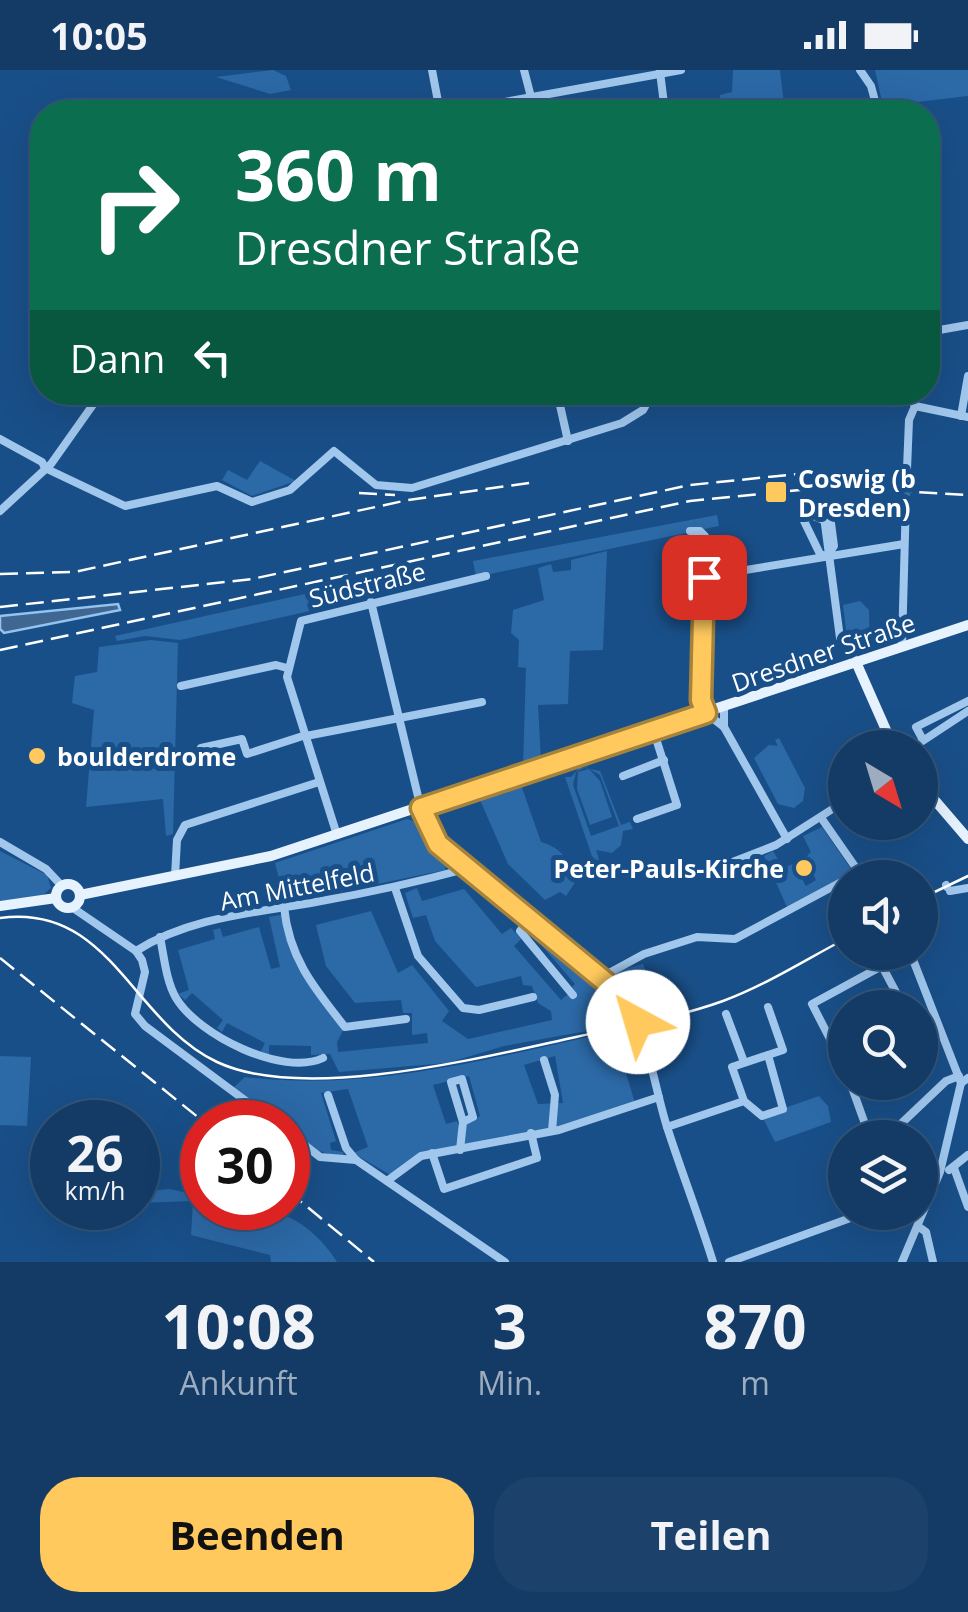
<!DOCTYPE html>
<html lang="de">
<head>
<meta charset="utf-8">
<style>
  :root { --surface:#133b66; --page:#1c426c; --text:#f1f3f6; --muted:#9dadbf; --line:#32557a; --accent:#ffc95d }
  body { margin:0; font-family:"Open Sans",sans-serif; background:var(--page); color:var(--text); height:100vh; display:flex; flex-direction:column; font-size:38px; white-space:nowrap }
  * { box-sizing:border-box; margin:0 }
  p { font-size:32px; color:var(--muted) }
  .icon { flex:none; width:55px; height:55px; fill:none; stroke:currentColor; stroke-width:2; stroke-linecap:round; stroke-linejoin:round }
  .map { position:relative; height:1192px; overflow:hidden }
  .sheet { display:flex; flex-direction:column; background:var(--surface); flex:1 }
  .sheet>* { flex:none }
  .top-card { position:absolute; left:30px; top:30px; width:910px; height:305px; border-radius:40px; box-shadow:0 10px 40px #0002,0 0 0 2px var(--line); background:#0b6e4f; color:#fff; overflow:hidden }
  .needle { width:65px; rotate:142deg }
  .buttons { position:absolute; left:828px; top:660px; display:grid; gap:20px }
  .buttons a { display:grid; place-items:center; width:110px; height:110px; border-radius:50%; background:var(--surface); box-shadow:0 10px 40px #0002,0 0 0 2px var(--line); font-size:50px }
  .speed { position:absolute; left:30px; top:1030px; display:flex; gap:20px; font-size:50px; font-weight:700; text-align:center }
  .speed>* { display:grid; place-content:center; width:130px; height:130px; border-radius:50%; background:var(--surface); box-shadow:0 10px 40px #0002,0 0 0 2px var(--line); line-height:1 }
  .speed small { font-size:25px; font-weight:400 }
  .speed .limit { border:15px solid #d22; background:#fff; color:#111 }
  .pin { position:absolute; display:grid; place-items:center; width:85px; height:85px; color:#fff; margin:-42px; border-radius:20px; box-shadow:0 5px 15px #0006 }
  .me { position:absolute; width:110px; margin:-55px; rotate:321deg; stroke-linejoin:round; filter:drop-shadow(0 0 8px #0008) }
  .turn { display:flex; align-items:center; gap:35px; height:210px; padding:0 40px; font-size:45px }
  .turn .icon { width:130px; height:130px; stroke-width:2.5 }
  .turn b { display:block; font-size:70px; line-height:85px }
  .then { display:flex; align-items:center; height:95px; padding:0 40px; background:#0003; gap:20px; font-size:38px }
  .eta { display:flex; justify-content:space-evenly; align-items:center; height:170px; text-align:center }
  .eta b { font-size:60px; font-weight:700; line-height:70px }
  .action { display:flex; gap:20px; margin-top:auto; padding:20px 40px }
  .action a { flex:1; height:115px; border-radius:40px; background:var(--accent); color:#111; font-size:40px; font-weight:700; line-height:115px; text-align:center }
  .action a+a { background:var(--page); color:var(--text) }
  .status { display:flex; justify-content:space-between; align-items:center; height:70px; padding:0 50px; background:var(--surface); direction:ltr }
  .status svg { height:28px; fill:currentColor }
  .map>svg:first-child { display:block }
</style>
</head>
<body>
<div class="status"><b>10:05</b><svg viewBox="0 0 49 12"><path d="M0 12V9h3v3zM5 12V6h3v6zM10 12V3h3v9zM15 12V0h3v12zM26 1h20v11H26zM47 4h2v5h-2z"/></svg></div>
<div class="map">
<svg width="968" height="1192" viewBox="0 0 968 1192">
  <rect width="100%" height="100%" fill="#194f88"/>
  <!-- green -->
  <g fill="#2c69a7" fill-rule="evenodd">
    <polygon points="273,0 286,6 291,20 270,24 216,7"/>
    <polygon points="733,0 780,0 785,42 721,42 720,25 732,22"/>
    <polygon points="875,0 968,0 968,26 883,36"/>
    <polygon points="260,391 296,411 252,426 222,410 228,400 247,410"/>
    <polygon points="717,445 719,456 476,507 473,491"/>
    <polygon points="607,481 603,580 570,581 568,634 538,635 541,691 523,698 526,598 518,597 519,570 511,563 513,540 544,530 538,498 551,494 553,502 571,500 571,490"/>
    <polygon points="314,522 319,539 180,570 145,566 117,571 115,566"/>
    <polygon points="860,531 869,540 870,579 857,583 846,559 843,535"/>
    <polygon points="151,570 178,573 173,764 166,766 163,729 86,737 94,640 72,633 75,606 97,602 99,577"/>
    <polygon points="779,668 805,718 803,731 794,738 778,734 754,688 769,675 778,676 775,670"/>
    <path d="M580 697 600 701 621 755 630 752 633 759 623 761 621 775 612 783 596 780 603 802 598 804 565 707H571ZM586 697 600 705 619 756 591 766 573 715 576 702Z"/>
    <polygon points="589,699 600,711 612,747 590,755 577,719 578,702"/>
    <path d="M520 712 541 772C564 779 568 790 576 811L566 826 560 822 545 830 508 794 480 730Z"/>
    <polygon points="407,749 416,752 448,789 445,800 285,833 275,793"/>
    <polygon points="822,757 853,802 787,837 764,786 773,781 783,798 793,794 806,816 816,810 805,788 811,782 803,766"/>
    <polygon points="0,781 47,805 51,818 43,825 0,833"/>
    <polygon points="417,818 422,831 464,819 502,864 511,858 521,869 514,876 561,930 568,924 572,929 578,925 572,917 575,914 530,862 526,864 522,858 525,856 612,928 631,953 504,976 447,993 339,1002 330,984 311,985 311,976 269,975 269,984 260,983 265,973 227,953 222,962 217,958 223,950 192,923 185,930 178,924 189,920 178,880 215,869 213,860 220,858 223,867 259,857 271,899 280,897 269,847 285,844 289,871 345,957 337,972 338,982 428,973 427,963 412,965 412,943 403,943 401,930 355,933 326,896 316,855 371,841 398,903 412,895 449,941 442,951 468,969 552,950 551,941 538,933 532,916 523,915 521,906 476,917 435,871 426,845 413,848 405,823"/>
    <polygon points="643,894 650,912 655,912 665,937 638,940 621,915 610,909 613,902"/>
    <path d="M633 957 636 962 626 964 628 973 618 977 635 1033 552 1059 434 1083 392 1106 353 1083 368 1077 348 1019 321 1023 336 1071 330 1073 331 1080 343 1082 344 1088 319 1081 288 1058V1052H279L233 1018 245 1007C378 1023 506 984 633 957ZM555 986 563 1033 538 1034 524 995ZM469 1006 480 1046 460 1058 457 1051 446 1054 433 1015Z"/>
    <polygon points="0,986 31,987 27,1056 0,1055"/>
    <polygon points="819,1026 828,1036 831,1052 775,1072 762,1046"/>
    <path d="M170 1119 202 1126V1138H230L246 1144 250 1138C285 1137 319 1162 337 1192H271L270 1185 191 1165 193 1131 138 1133V1122Z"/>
  </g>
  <!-- water -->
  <polygon fill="#3f6791" stroke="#94c3ef" stroke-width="2.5" points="118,534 120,540 4,563 0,559 0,546"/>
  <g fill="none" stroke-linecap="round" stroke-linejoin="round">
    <!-- minor-tunnel -->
    <polyline stroke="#3c699a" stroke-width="8" stroke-dasharray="8 4" stroke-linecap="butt" points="906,428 907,399"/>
    <!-- minor -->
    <g stroke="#a1c7ed" stroke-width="8">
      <polyline points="432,0 440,42"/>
      <polyline points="524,0 531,27"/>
      <polyline points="860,0 871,16 878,42"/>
      <polyline points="660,2 665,42"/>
      <polyline points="449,42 681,0"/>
      <polyline points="928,262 968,255"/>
      <polyline points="557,322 568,371"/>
      <polyline points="907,322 915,336"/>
      <polyline points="915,336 968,347"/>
      <polyline points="961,346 968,306"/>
      <polyline points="0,369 42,392 45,398"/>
      <polyline points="45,398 125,436 217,416 252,432 290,420 334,381 376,415 412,418 622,353 643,340 653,322"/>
      <polyline points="907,399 909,350 915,336"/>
      <polyline points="0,441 51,394 102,322"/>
      <polygon points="811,445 831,453 834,476 827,486 820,484 804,451"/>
      <polyline points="824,447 840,568 856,592"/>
      <polyline points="690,461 700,461 705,466 701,630 706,643 724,657 724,637"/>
      <polyline points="703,507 904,474"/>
      <path d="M371 532 424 751 438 774 608 915C649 953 651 1006 667 1057 682 1103 699 1147 713 1192"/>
      <polyline points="902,575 906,428"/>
      <polyline points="181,616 276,595 287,598"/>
      <polyline points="724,657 787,769"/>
      <polyline points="306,666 482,632"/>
      <polyline points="923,670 916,657 968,631"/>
      <polyline points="201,678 242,669 247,684 306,665"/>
      <polyline points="912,678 968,641"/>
      <polyline points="623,706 664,690"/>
      <polyline points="637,749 677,735 653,659"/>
      <polyline points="822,749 863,808"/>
      <polyline points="337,765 287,607 301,551 486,506"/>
      <polyline points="0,772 46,799 62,816"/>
      <polyline points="712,800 776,775 845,731"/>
      <polyline points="175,806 177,770 185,755 319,712"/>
      <polyline points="946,815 947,817"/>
      <polyline points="395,818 418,886 463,938 479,940 533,927"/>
      <polyline points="950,821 968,818"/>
      <path d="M284 837C289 888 314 918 345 957L406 949"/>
      <polyline points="73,838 136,881 142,890 145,902 135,944 145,956 274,1052"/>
      <polyline points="528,851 520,861 573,925"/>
      <path d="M160 867C164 886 166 911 176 928 198 965 283 1007 323 988"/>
      <path d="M136 881C190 847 254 843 316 832 367 823 418 812 469 798"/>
      <polyline points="910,882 961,1013"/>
      <polyline points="600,908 644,884 697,867 735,869 845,810"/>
      <polyline points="768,937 783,980 768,985"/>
      <polyline points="726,944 744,992"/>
      <polyline points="831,968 845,959"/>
      <polyline points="544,990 555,1025 552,1061"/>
      <polyline points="845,998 812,934 882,896 899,928 883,938"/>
      <polyline points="850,1012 870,1068"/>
      <polyline points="328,1025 346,1078 356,1090 505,1192"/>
      <polyline points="667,1057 744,1031 762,1046 783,1039 768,985 732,997 744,1031"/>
      <polyline points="288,1062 320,1087 356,1090"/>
      <polyline points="886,1068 946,1011 959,1006"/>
      <polyline points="460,1080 463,1052 451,1012 462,1009 473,1047 463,1052"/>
      <polyline points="432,1083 444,1119 537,1088 531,1063"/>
      <polyline points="954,1098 968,1137"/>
      <polyline points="949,1100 968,1085"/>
      <polyline points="387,1111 421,1086 559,1060 659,1027"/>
      <polyline points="919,1157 926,1162 933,1192"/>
      <polyline points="729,1192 867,1142"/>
      <polyline points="902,1192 940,1102 961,1013 968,1008"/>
    </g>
    <!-- major -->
    <g stroke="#e7f2ff" stroke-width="10">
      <polyline points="856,592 894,678"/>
      <polyline points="920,713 968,769"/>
      <circle cx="68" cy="826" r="12"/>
      <polyline points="80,825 271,786 968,555"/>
      <polyline points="0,836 56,828"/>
    </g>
    <!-- tram -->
    <g stroke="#fff" stroke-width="2.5">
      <polyline points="920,829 968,806"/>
      <path d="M0 848C110 833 131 951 217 992 304 1033 484 987 576 967 625 956 676 948 723 931 766 915 805 890 845 869"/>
    </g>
    <!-- rail -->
    <g stroke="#fff" stroke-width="2.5" stroke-dasharray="18 8" stroke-linecap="butt">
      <polyline points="359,423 395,425"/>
      <polyline points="0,504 74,502 408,430 536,412"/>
      <polyline points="0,537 252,509 690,415 798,404"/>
      <polyline points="0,580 690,431 831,417 968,425"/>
      <polyline points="0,888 204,1052"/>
      <polyline points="288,1121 374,1192"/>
    </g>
  </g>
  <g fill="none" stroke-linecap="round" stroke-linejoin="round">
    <!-- route casing -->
    <g stroke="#a6833c" stroke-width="25">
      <polyline id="route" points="638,952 608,914 438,774 421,738 706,643 701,630 704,507"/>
    </g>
    <!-- route -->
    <use href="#route" stroke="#ffc95d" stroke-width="18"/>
  </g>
  <!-- markers -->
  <g fill="#ffc95d" stroke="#194f88" stroke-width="4">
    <rect x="764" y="410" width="24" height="24" rx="5"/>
    <circle cx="37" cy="686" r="10"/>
    <circle cx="804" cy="798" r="10"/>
  </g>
  <g text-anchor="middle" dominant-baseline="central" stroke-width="10" stroke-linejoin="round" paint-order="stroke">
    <!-- poi labels -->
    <g font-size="25" font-weight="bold" fill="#fff" stroke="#194f88" text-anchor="start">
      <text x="798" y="408">Coswig (b<tspan x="798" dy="29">Dresden)</tspan></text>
      <text x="57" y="686">boulderdrome</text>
      <text x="784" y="798" text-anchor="end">Peter-Pauls-Kirche</text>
    </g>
    <!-- street labels -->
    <g font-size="25" fill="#fff" stroke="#194f88">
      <text transform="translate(367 514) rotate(-14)">Südstraße</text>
      <text transform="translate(823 582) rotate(-19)">Dresdner Straße</text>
      <text transform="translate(297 816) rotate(-11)">Am Mittelfeld</text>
    </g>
  </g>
</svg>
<div class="buttons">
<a><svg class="needle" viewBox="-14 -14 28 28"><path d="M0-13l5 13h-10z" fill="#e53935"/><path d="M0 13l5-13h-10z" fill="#9dadbf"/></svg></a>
<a><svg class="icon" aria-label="sound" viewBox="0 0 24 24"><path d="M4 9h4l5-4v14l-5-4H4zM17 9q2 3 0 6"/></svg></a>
<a><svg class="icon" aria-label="search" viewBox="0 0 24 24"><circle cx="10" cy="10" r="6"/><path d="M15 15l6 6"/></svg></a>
<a><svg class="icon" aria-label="layers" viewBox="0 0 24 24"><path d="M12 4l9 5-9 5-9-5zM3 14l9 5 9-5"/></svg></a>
</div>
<div class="speed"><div>26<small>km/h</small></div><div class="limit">30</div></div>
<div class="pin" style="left:704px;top:507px;background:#d93025"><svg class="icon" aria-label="arrive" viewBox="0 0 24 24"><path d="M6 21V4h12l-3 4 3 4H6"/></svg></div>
<svg class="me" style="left:638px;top:952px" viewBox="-20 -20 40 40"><circle r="19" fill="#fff"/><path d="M0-13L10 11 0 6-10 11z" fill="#ffc95d"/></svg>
<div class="top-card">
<div class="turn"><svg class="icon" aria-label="right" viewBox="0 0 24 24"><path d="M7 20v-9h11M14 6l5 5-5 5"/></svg><div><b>360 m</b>Dresdner Straße</div></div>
<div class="then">Dann<svg class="icon" aria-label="left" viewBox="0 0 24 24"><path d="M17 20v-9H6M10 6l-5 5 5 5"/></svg></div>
</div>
</div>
<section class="sheet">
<div class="eta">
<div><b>10:08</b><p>Ankunft</p></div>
<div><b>3</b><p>Min.</p></div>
<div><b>870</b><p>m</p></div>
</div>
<div class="action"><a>Beenden</a><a>Teilen</a></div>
</section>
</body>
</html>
